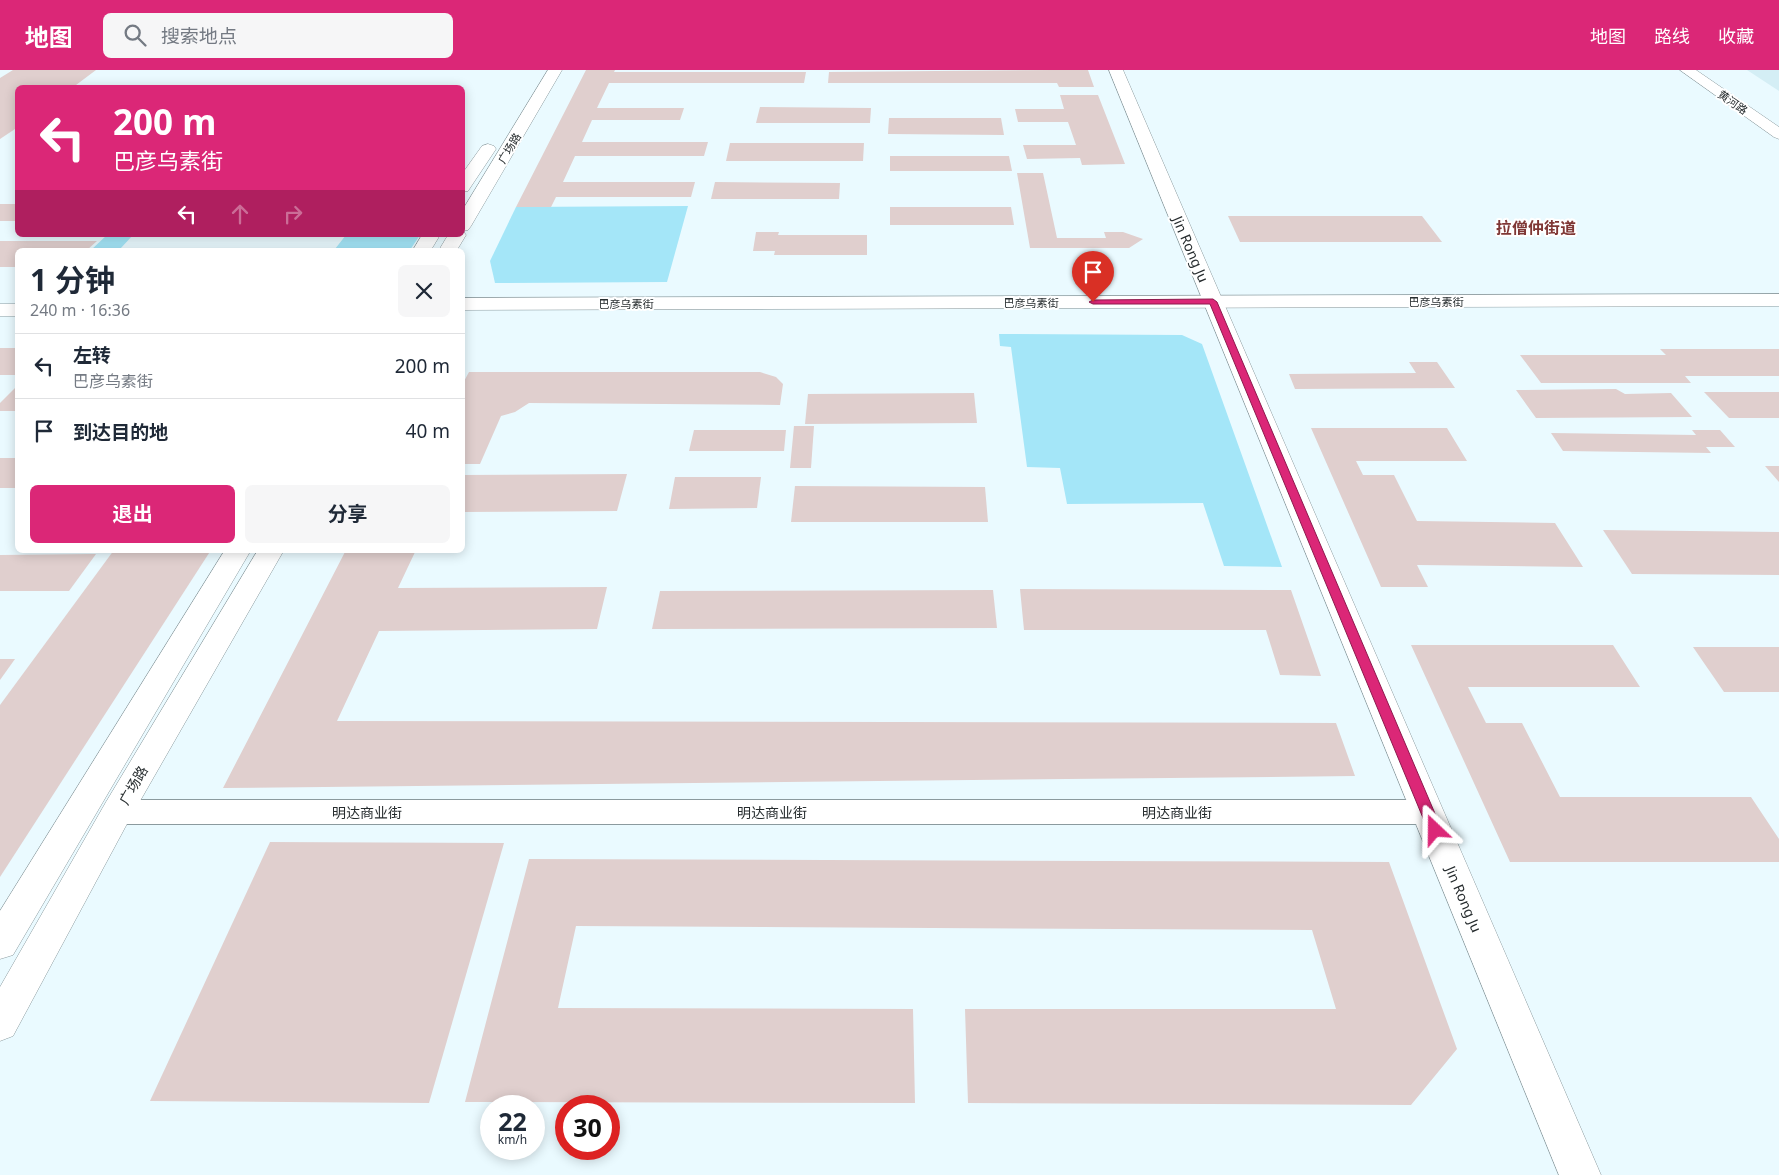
<!DOCTYPE html>
<html lang="zh">
<head>
<meta charset="utf-8">
<style>
  :root { --surface:#fff; --page:#f6f6f7; --text:#1f2937; --muted:#747a83; --line:#e0e1e3; --accent:#db2777 }
  body { margin:0; font-family:"Noto Sans","Noto Sans SC",sans-serif; background:var(--page); color:var(--text); height:100vh; display:flex; flex-direction:column; font-size:19px; white-space:nowrap }
  * { box-sizing:border-box; margin:0 }
  p { font-size:16px; color:var(--muted) }
  .icon { flex:none; width:28px; height:28px; fill:none; stroke:currentColor; stroke-width:2; stroke-linecap:round; stroke-linejoin:round }
  .map { position:relative; flex:1; overflow:hidden }
  .sheet { position:absolute; left:15px; top:178px; width:450px; height:305px; display:flex; flex-direction:column; background:var(--surface); border-radius:8px; box-shadow:0 2px 12px #0003 }
  .sheet>* { flex:none }
  .top-card { position:absolute; left:15px; top:15px; width:450px; height:152px; border-radius:8px; box-shadow:0 2px 12px #0003; background:#db2777; color:#fff; overflow:hidden }
  .speed { position:absolute; left:480px; top:1025px; display:flex; gap:10px; font-size:25px; font-weight:700; text-align:center }
  .speed>* { display:grid; place-content:center; width:65px; height:65px; border-radius:50%; background:var(--surface); box-shadow:0 2px 12px #0003; line-height:1 }
  .speed small { font-size:12px; font-weight:400 }
  .speed .limit { border:8px solid #d22; background:#fff; color:#111 }
  .pin { position:absolute; display:grid; place-items:center; width:42px; height:42px; color:#fff; margin:-51px -21px; border-radius:50% 50% 50% 0; rotate:-45deg; box-shadow:0 0 5px #0007 }
  .pin .icon { rotate:45deg }
  .me { position:absolute; width:55px; margin:-28px; rotate:337deg; stroke-linejoin:round; filter:drop-shadow(0 0 4px #0008) }
  .turn { display:flex; align-items:center; gap:18px; height:105px; padding:0 15px; font-size:22px }
  .turn .icon { width:65px; height:65px; stroke-width:2.5 }
  .turn b { display:block; font-size:35px; line-height:42px }
  .lanes { display:flex; align-items:center; height:48px; padding:0 15px; background:#0003; justify-content:center; gap:25px; direction:ltr }
  .lanes .off { opacity:.35 }
  .round { display:grid; place-items:center; flex:none; width:52px; height:52px; border-radius:8px; background:var(--page) }
  .headline { display:flex; align-items:center; justify-content:space-between; height:85px; padding:0 15px }
  h1 { font-size:30px; font-weight:700; line-height:38px }
  .button { display:flex; gap:10px; margin-top:auto; padding:10px 15px }
  .button a { flex:1; height:58px; border-radius:8px; background:var(--accent); color:#fff; font-size:20px; font-weight:700; line-height:58px; text-align:center }
  .button a+a { background:var(--page); color:var(--text) }
  ul { padding:0; list-style:none }
  li { display:flex; align-items:center; gap:15px; height:65px; padding:0 15px; border-top:1px solid var(--line) }
  li div { flex:1 }
  li b { display:block; font-size:19px }
  li em { font-style:normal }
  header { display:flex; align-items:center; gap:30px; box-sizing:border-box; height:70px; padding:0 25px; background:var(--accent); color:#fff }
  header strong { font-size:24px }
  nav { display:flex; gap:28px; margin-inline-start:auto; font-size:18px }
  .search { width:350px; height:45px; background:var(--page); display:flex; align-items:center; gap:12px; box-sizing:border-box; padding:0 18px; border-radius:8px; color:var(--muted); font-size:19px }
  .map>svg:first-child { display:block }
</style>
</head>
<body>
<header>
<strong>地图</strong>
<div class="search"><svg class="icon" aria-label="search" viewBox="0 0 24 24"><circle cx="10" cy="10" r="6"/><path d="M15 15l6 6"/></svg>搜索地点</div>
<nav><a>地图</a><a>路线</a><a>收藏</a></nav>
</header>
<div class="map">
<svg width="1779" height="1105" viewBox="0 0 1779 1105">
  <rect width="100%" height="100%" fill="#eafaff"/>
  <!-- built -->
  <polygon fill="#d4eef5" points="1747,0 1779,0 1779,21"/>
  <!-- green -->
  <g fill="#a4e6f8">
    <polygon points="688,136 667,212 495,213 490,191 516,137"/>
    <polygon points="107,165 133,165 120,179 191,180 91,180"/>
    <polygon points="346,165 420,165 410,180 263,180 335,179"/>
    <polygon points="999,264 1182,265 1202,274 1282,497 1224,496 1203,433 1067,434 1060,398 1027,397 1011,277 1000,276"/>
  </g>
  <!-- building -->
  <g fill="#e0cfce">
    <polygon points="13,0 96,0 72,18 18,18 18,57 0,69 0,8"/>
    <polygon points="586,0 615,0 614,2 806,2 804,13 609,13 597,38 684,38 680,50 592,50 582,72 708,72 704,86 575,86 563,112 695,112 691,127 556,127 551,137 516,137"/>
    <polygon points="1053,0 1088,0 1094,17 1059,17 1057,13 828,13 829,2"/>
    <polygon points="1060,25 1098,25 1125,94 1082,95 1080,88 1027,89 1023,75 1076,75 1068,52 1018,52 1015,39 1064,39"/>
    <polygon points="760,37 871,38 870,53 756,53"/>
    <polygon points="889,48 1001,48 1004,65 888,64"/>
    <polygon points="730,73 864,73 863,91 726,91"/>
    <polygon points="890,86 1009,86 1012,101 890,101"/>
    <polygon points="1017,103 1043,103 1057,168 1106,168 1104,162 1123,162 1143,169 1129,178 1030,178"/>
    <polygon points="715,112 840,113 839,129 711,129"/>
    <rect x="0" y="134" width="18" height="17"/>
    <polygon points="890,137 1011,137 1014,155 890,155"/>
    <polygon points="1228,146 1422,146 1442,172 1240,172"/>
    <polygon points="756,162 779,162 778,165 867,165 867,185 774,185 775,181 753,181"/>
    <polygon points="0,171 97,171 87,180 18,180 18,197 0,197"/>
    <rect x="0" y="278" width="18" height="27"/>
    <polygon points="1660,279 1779,279 1779,306 1685,306 1691,313 1541,313 1520,285 1666,285"/>
    <polygon points="1409,292 1437,292 1455,318 1295,319 1289,304 1416,303"/>
    <polygon points="469,302 760,302 776,307 783,314 780,335 529,333 515,342 501,346 480,394 462,394 462,315"/>
    <polygon points="18,315 18,341 0,341 0,333"/>
    <polygon points="1616,319 1625,324 1671,323 1692,347 1536,348 1516,320"/>
    <polygon points="1704,322 1779,322 1779,348 1729,348"/>
    <polygon points="974,323 977,353 805,354 808,324"/>
    <polygon points="794,356 814,356 811,398 790,398"/>
    <polygon points="1311,358 1447,358 1467,391 1356,391 1363,405 1394,405 1417,451 1555,453 1583,497 1417,495 1428,517 1381,517"/>
    <polygon points="694,360 786,360 784,381 689,381"/>
    <polygon points="1692,360 1720,360 1735,377 1706,377 1711,383 1563,381 1551,363 1696,365"/>
    <rect x="0" y="388" width="18" height="30"/>
    <polygon points="1765,396 1779,396 1779,412"/>
    <polygon points="627,404 617,441 462,442 462,405"/>
    <polygon points="675,407 761,407 757,438 669,439"/>
    <polygon points="795,416 985,417 988,452 791,452"/>
    <polygon points="1603,460 1779,462 1779,505 1632,504"/>
    <polygon points="114,480 211,480 0,807 0,635"/>
    <polygon points="346,480 416,480 398,518 607,517 597,559 379,561 337,651 1336,653 1355,706 223,718"/>
    <polygon points="96,484 69,521 0,521 0,485"/>
    <polygon points="1020,519 1291,520 1321,606 1280,605 1266,560 1024,560"/>
    <polygon points="993,520 997,558 652,559 660,521"/>
    <polygon points="1411,575 1613,575 1640,617 1468,617 1486,653 1522,653 1560,727 1751,727 1779,769 1779,792 1510,792"/>
    <polygon points="1693,577 1779,577 1779,622 1724,622"/>
    <polygon points="0,589 15,589 0,610"/>
    <polygon points="270,772 504,773 429,1033 150,1031"/>
    <polygon points="529,789 1389,792 1457,979 1411,1035 968,1033 965,939 1336,939 1312,860 576,856 558,938 913,939 915,1033 465,1032"/>
  </g>
  <g fill="none" stroke-linecap="round" stroke-linejoin="round">
    <!-- pedestrian casing -->
    <g stroke="#8b9a9e" stroke-width="2">
      <polygon id="pedestrian" points="117,730 1428,730 1438,733 1443,742 1438,751 1428,754 117,754 107,751 102,742 107,733"/>
    </g>
    <!-- minor casing -->
    <g stroke="#8b9a9e" stroke-width="1">
      <polygon id="minor" points="1109,0 1123,0 1601,1105 1559,1105"/>
    </g>
    <!-- tertiary casing -->
    <g stroke="#8b9a9e" stroke-width="1">
      <g id="tertiary">
        <polygon points="548,0 562,0 471,156 468,160 463,161 466,165 457,180 439,180 448,165 462,165 462,141"/>
        <polygon points="488,74 494,76 496,79 468,121 462,122 462,104 482,76"/>
        <polygon points="422,165 440,165 431,180 413,180"/>
        <polygon points="1779,224 1779,236 462,240 462,228"/>
        <rect x="0" y="234" width="18" height="12"/>
        <polygon points="225,480 251,480 13,885 0,889 0,841"/>
        <polygon points="258,480 284,480 128,752 13,966 0,971 0,917 106,732"/>
      </g>
    </g>
    <!-- secondary casing -->
    <g stroke="#8b9a9e" stroke-width="1">
      <polygon id="secondary" points="1680,0 1696,0 1779,57 1779,69 1774,67"/>
    </g>
    <!-- pedestrian -->
    <use href="#pedestrian" fill="#fff" fill-rule="evenodd"/>
    <!-- minor -->
    <use href="#minor" fill="#fff" fill-rule="evenodd"/>
    <!-- tertiary -->
    <use href="#tertiary" fill="#fff" fill-rule="evenodd"/>
    <!-- secondary -->
    <use href="#secondary" fill="#fff" fill-rule="evenodd"/>
  </g>
  <!-- route -->
  <polygon fill="#db2777" stroke="#8e194d" points="1213,229 1217,232 1442,760 1440,764 1435,766 1430,764 1428,760 1210,234 1093,234 1089,232 1093,230"/>
  <g text-anchor="middle" dominant-baseline="central" stroke-width="4" stroke-linejoin="round" paint-order="stroke">
    <!-- far-street labels -->
    <g font-size="11" fill="#272d2f" stroke="#fff">
      <text transform="translate(1733 32) rotate(35)">黄河路</text>
      <text transform="translate(509 78) rotate(-59)">广场路</text>
      <text x="1436" y="231">巴彦乌素街</text>
      <text x="1031" y="232">巴彦乌素街</text>
      <text x="626" y="233">巴彦乌素街</text>
    </g>
    <!-- street labels -->
    <g font-size="14" fill="#272d2f" stroke="#fff">
      <text transform="translate(1191 179) rotate(67)">Jin Rong Ju</text>
      <text transform="translate(133 715) rotate(-60)">广场路</text>
      <text x="367" y="742">明达商业街</text>
      <text x="772" y="742">明达商业街</text>
      <text x="1177" y="742">明达商业街</text>
      <text transform="translate(1464 829) rotate(67)">Jin Rong Ju</text>
    </g>
    <!-- far-district labels -->
    <g font-size="16" font-weight="bold" fill="#7f3735" stroke="#fff">
      <text x="1536" y="158">拉僧仲街道</text>
    </g>
  </g>
</svg>
<div class="speed"><div>22<small>km/h</small></div><div class="limit">30</div></div>
<div class="pin" style="left:1093px;top:232px;background:#d93025"><svg class="icon" aria-label="arrive" viewBox="0 0 24 24"><path d="M6 21V4h12l-3 4 3 4H6"/></svg></div>
<svg class="me" style="left:1435px;top:760px" viewBox="-20 -20 40 40"><path d="M0-17L14 15 0 8-14 15z" fill="#db2777" stroke="#fff" stroke-width="4"/></svg>
<div class="top-card">
<div class="turn"><svg class="icon" aria-label="left" viewBox="0 0 24 24"><path d="M17 20v-9H6M10 6l-5 5 5 5"/></svg><div><b>200 m</b>巴彦乌素街</div></div>
<div class="lanes"><svg class="icon" aria-label="left" viewBox="0 0 24 24"><path d="M17 20v-9H6M10 6l-5 5 5 5"/></svg><svg class="icon off" aria-label="ahead" viewBox="0 0 24 24"><path d="M12 20V5M6 11l6-6 6 6"/></svg><svg class="icon off" aria-label="right" viewBox="0 0 24 24"><path d="M7 20v-9h11M14 6l5 5-5 5"/></svg></div>
</div>
<section class="sheet">
<div class="headline"><div><h1>1 分钟</h1><p>240 m · 16:36</p></div><a class="round"><svg class="icon" aria-label="close" viewBox="0 0 24 24"><path d="M6 6l12 12M18 6L6 18"/></svg></a></div>
<ul>
<li><svg class="icon" aria-label="left" viewBox="0 0 24 24"><path d="M17 20v-9H6M10 6l-5 5 5 5"/></svg><div><b>左转</b><p>巴彦乌素街</p></div><em>200 m</em></li>
<li><svg class="icon" aria-label="arrive" viewBox="0 0 24 24"><path d="M6 21V4h12l-3 4 3 4H6"/></svg><div><b>到达目的地</b></div><em>40 m</em></li>
</ul>
<div class="button"><a>退出</a><a>分享</a></div>
</section>
</div>
</body>
</html>
